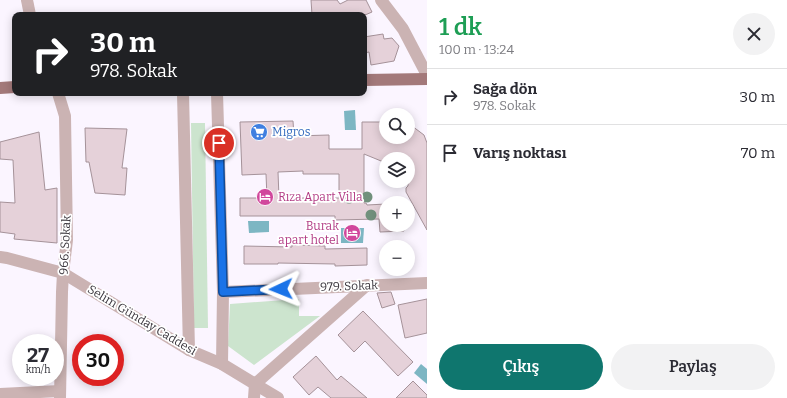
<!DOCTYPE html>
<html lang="tr">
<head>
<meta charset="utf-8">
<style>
  :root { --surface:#fff; --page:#f2f2f3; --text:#2b2b33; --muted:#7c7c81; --line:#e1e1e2; --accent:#0f766e }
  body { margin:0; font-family:Bitter,serif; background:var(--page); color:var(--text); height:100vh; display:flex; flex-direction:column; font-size:15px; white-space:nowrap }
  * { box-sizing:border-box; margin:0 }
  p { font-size:13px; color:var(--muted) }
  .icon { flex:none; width:22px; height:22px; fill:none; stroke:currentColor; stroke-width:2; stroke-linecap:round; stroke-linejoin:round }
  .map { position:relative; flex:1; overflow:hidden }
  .details { display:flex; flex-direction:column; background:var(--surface); width:360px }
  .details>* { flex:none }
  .top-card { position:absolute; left:12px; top:12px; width:355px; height:84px; border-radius:8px; box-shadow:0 2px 10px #0003; background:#202124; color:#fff; overflow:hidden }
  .buttons { position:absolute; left:379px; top:108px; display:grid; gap:8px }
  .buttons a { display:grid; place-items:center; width:36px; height:36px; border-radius:50%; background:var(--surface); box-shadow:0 2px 10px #0003; font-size:20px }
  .speed { position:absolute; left:12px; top:334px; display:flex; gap:8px; font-size:20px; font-weight:700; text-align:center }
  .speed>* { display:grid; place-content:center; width:52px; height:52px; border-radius:50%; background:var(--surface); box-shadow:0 2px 10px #0003; line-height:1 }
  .speed small { font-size:10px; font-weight:400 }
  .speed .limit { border:6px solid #d22; background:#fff; color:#111 }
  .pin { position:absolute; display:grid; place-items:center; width:34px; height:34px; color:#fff; margin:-17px; border:2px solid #fff; border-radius:50%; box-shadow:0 1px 4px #0007 }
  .me { position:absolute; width:44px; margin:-22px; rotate:268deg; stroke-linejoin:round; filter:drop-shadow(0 0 3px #0008) }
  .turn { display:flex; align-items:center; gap:14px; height:84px; padding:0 12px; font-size:18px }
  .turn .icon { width:52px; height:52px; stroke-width:2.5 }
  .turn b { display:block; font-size:28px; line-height:34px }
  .round { display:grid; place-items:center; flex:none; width:42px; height:42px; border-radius:21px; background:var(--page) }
  .head { display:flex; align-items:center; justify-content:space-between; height:68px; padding:0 12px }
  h1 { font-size:24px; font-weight:600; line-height:30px; color:#1e9e55 }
  .button { display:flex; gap:8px; margin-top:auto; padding:8px 12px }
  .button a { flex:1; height:46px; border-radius:24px; background:var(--accent); color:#fff; font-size:16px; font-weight:600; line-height:46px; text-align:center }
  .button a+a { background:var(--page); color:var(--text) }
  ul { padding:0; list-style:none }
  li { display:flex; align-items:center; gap:12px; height:56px; padding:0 12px; border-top:1px solid var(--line) }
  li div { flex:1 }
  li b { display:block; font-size:15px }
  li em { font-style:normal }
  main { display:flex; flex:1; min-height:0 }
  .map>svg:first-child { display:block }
</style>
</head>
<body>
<main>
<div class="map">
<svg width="427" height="398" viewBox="0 0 427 398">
  <rect width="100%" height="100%" fill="#fbf5ff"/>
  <!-- green -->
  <g fill="#cce4ce">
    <polygon points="191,123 205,123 208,328 194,328"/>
    <polygon points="299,299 299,316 320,316 254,365 228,346 230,304"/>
  </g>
  <!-- water -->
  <g fill="#7db6c3">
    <polygon points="355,110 356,130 345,130 344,111"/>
    <polygon points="248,221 269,221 269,232 249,233"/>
    <polygon points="341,228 364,228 363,243 341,243"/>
    <polygon points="421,364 427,369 427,384 414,373"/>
  </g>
  <!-- building -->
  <g fill="#e5d1d9" stroke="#a59299" fill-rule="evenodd">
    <polygon points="311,0 337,0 340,4 348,0 366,0 372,12 365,15 312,15"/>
    <polygon points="383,34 384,39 392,38 399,46 394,61 371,65 369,52 364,53 364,37"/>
    <path d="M293 121 294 136 329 135V149H362V122H386V137H408V123L424 135 427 143V230L406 192V188L408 186V159H386V163L364 154V203H366L367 205 386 204V225H403L404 231 380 232 379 219 335 220V216H240V198H267L266 174 242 175 240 122ZM303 171V174H339V198H279L278 172Z"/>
    <polygon points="85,128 127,129 122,168 127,168 125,195 95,193 89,162 86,162"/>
    <polygon points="39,132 45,190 57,188 57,243 14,239 15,234 0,232 0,202 15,203 13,160 0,159 0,142"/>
    <polygon points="292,245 325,246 325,249 367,248 367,265 335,266 335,264 278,263 278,264 244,264 244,246 292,247"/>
    <polygon points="391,292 395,304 382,308 377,293"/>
    <polygon points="427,299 427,333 405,338 398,305"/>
    <polygon points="363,311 413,362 398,376 365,341 354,352 338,335"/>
    <polygon points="316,356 337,380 341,376 367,398 331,398 318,387 309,395 293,377"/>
    <polygon points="413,381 427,395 427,398 396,398"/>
  </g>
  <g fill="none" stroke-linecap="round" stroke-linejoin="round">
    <!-- minor -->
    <g stroke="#cbb3b3" stroke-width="12">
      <polyline points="27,0 30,15"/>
      <polyline points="381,0 403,29 427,75"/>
      <polyline points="58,93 65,116 67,240 63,273 62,292 60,398"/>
      <polyline points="183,93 189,350"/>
      <polyline points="217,93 223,292 222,364"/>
      <polyline points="0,257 7,258 63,273 189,350 222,364 278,398"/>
      <polyline points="223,292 427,283"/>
      <polyline points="0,394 60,391"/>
      <polyline points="254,398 255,384 367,285"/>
    </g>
    <!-- major -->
    <g stroke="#a3797a" stroke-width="12">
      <polyline points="364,80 427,79"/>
      <polyline points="0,88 15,87"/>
    </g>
  </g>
  <!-- trees -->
  <g fill="#71907c">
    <circle cx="367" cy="197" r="5.5"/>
    <circle cx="349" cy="198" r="5.5"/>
    <circle cx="371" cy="215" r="5.5"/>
  </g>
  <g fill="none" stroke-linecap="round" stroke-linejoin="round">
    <!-- route casing -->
    <g stroke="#114b97" stroke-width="10">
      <polyline id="route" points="219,143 223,292 281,289"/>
    </g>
    <!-- route -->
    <use href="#route" stroke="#1a73e8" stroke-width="7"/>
  </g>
  <!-- icons -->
  <defs>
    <g id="supermarket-disc" transform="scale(0.9)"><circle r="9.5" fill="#3f7fe0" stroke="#fff"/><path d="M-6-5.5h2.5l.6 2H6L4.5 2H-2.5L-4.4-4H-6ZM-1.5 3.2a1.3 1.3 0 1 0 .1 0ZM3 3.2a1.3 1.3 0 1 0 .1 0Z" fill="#fff"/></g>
    <g id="hotel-disc" transform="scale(0.9)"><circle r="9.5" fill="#d1479c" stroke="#fff"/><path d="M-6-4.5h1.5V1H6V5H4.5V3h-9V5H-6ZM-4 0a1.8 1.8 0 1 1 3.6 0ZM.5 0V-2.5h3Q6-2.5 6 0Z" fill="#fff"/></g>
  </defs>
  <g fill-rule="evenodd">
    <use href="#supermarket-disc" x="259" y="132"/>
    <use href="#hotel-disc" x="265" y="197"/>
    <use href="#hotel-disc" x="352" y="233"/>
  </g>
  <g text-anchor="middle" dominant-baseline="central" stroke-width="3.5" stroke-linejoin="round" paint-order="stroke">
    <!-- shop labels -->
    <g font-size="12" fill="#366cbe" stroke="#fff" text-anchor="start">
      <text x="272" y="132">Migros</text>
    </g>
    <!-- hotel labels -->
    <g font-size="12" fill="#b23c85" stroke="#fff" text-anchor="start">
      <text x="278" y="197">Rıza Apart Villa</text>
      <text x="339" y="226" text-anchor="end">Burak<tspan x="339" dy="14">apart hotel</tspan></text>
    </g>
    <!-- street labels -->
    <g font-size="12" fill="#3a363d" stroke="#fff">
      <text transform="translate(65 245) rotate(-87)">966. Sokak</text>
      <text transform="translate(349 286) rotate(-2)">979. Sokak</text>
      <text transform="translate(142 320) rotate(31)">Selim Günday Caddesi</text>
    </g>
  </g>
</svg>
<div class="buttons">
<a><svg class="icon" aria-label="search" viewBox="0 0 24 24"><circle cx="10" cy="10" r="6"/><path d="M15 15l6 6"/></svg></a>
<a><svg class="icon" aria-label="layers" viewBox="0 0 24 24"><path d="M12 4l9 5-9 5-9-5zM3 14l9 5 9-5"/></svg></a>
<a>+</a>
<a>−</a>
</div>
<div class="speed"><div>27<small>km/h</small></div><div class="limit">30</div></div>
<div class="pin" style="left:219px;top:143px;background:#d93025"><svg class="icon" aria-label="arrive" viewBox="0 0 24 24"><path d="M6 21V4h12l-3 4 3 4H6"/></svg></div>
<svg class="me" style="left:281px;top:289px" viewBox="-20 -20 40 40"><path d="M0-17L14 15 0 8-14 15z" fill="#1a73e8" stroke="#fff" stroke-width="4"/></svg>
<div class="top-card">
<div class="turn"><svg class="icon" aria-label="right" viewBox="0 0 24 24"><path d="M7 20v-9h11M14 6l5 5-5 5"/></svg><div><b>30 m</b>978. Sokak</div></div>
</div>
</div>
<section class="details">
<div class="head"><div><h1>1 dk</h1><p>100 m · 13:24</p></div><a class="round"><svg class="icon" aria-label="close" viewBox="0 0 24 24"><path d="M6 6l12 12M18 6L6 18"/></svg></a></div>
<ul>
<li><svg class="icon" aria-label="right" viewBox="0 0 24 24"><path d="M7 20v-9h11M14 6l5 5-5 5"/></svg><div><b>Sağa dön</b><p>978. Sokak</p></div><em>30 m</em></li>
<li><svg class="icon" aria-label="arrive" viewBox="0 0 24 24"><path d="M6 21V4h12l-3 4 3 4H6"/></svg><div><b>Varış noktası</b></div><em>70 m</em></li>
</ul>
<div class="button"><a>Çıkış</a><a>Paylaş</a></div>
</section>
</main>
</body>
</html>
